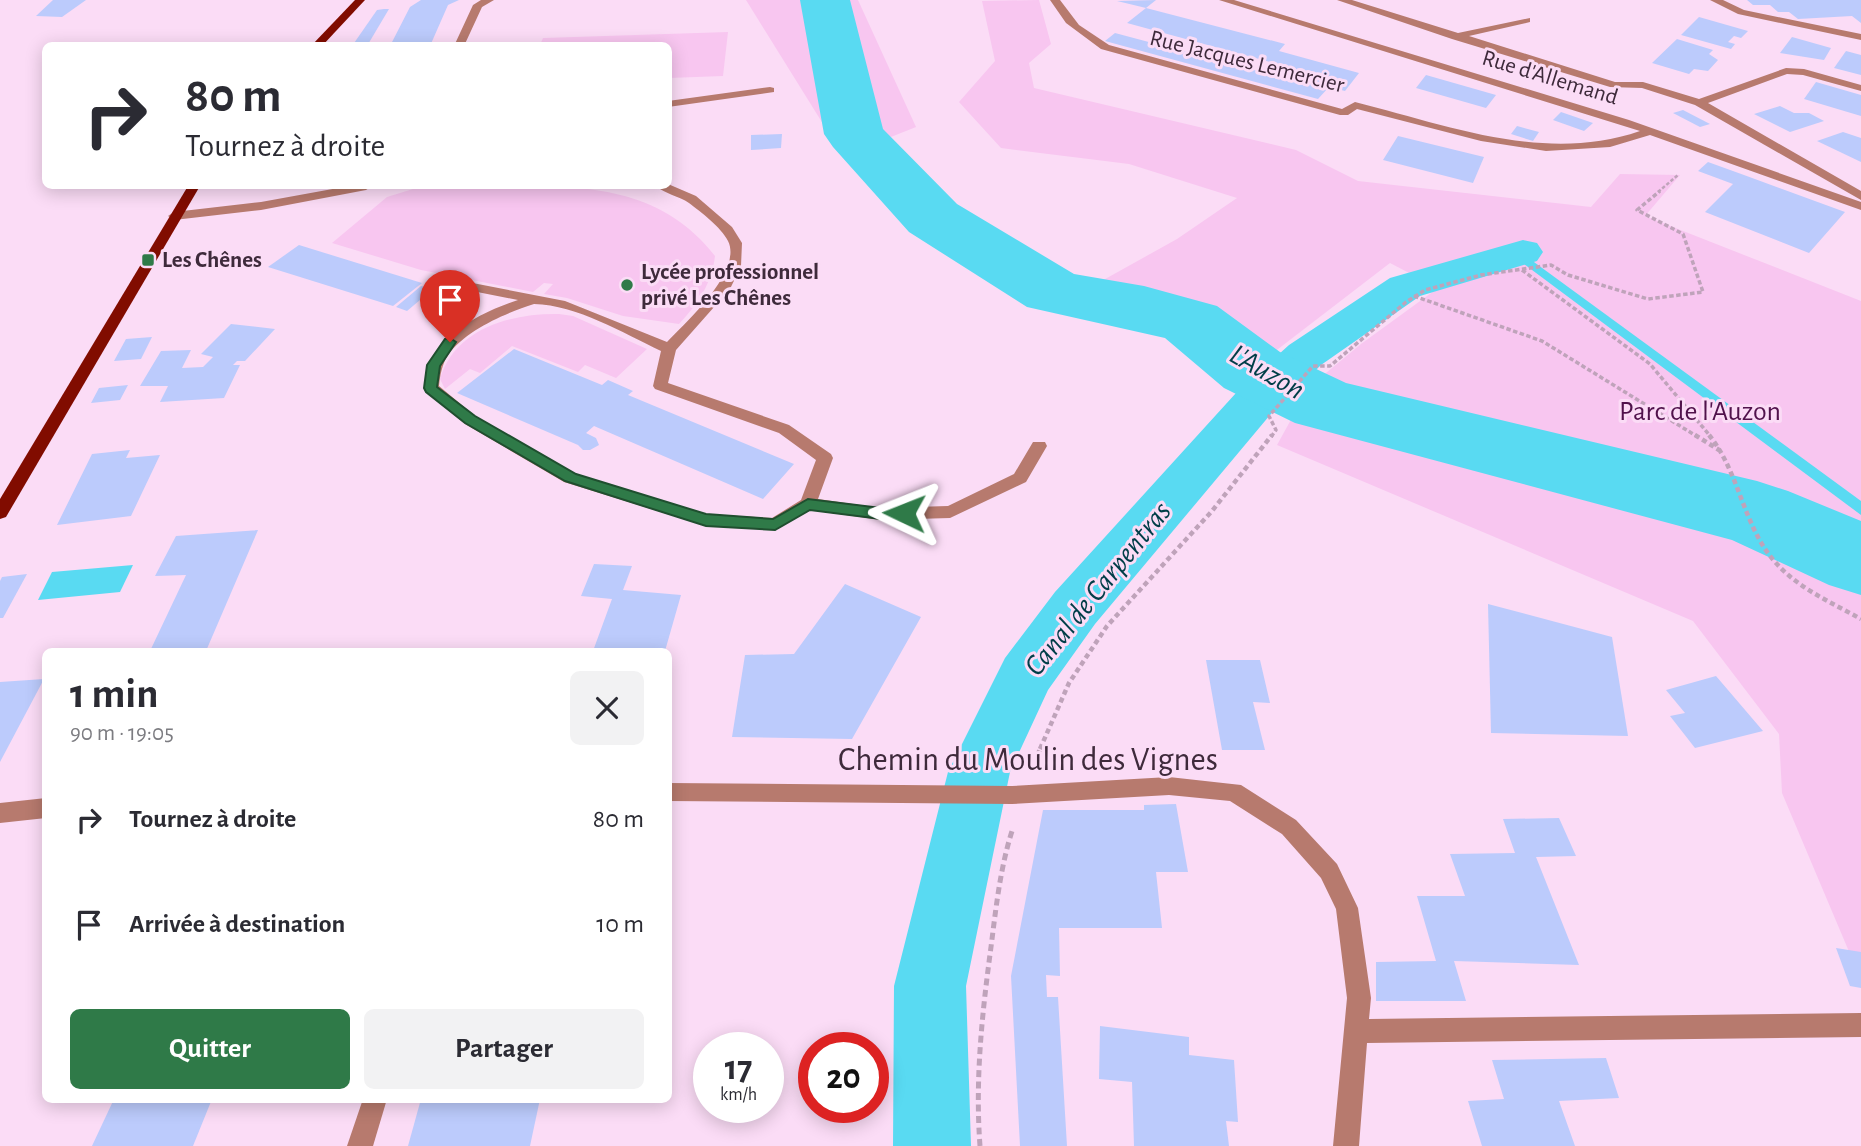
<!DOCTYPE html>
<html lang="fr">
<head>
<meta charset="utf-8">
<style>
  :root { --surface:#fff; --page:#f2f2f3; --text:#2b2b33; --muted:#7c7c81; --accent:#2f7a48 }
  body { margin:0; font-family:"Alegreya Sans",sans-serif; background:var(--page); color:var(--text); height:100vh; display:flex; flex-direction:column; font-size:26px; white-space:nowrap }
  * { box-sizing:border-box; margin:0 }
  p { font-size:23px; color:var(--muted) }
  .icon { flex:none; width:38px; height:38px; fill:none; stroke:currentColor; stroke-width:2; stroke-linecap:round; stroke-linejoin:round }
  .map { position:relative; flex:1; overflow:hidden }
  .panel { position:absolute; left:42px; top:648px; width:630px; height:455px; display:flex; flex-direction:column; background:var(--surface); border-radius:10px; box-shadow:0 4px 18px #0003 }
  .panel>* { flex:none }
  .banner { position:absolute; left:42px; top:42px; width:630px; height:147px; border-radius:10px; box-shadow:0 4px 18px #0003; background:#fff; color:var(--text); overflow:hidden }
  .speed { position:absolute; left:693px; top:1032px; display:flex; gap:14px; font-size:35px; font-weight:700; text-align:center }
  .speed>* { display:grid; place-content:center; width:91px; height:91px; border-radius:50%; background:var(--surface); box-shadow:0 4px 18px #0003; line-height:1 }
  .speed small { font-size:18px; font-weight:400 }
  .speed .limit { border:10px solid #d22; background:#fff; color:#111 }
  .pin { position:absolute; display:grid; place-items:center; width:60px; height:60px; color:#fff; margin:-72px -30px; border-radius:50% 50% 50% 0; rotate:-45deg; box-shadow:0 0 7px #0007 }
  .pin .icon { rotate:45deg }
  .me { position:absolute; width:77px; margin:-38px; rotate:272deg; stroke-linejoin:round; filter:drop-shadow(0 0 5px #0008) }
  .turn { display:flex; align-items:center; gap:24px; height:147px; padding:0 28px; font-size:32px }
  .turn .icon { width:91px; height:91px; stroke-width:2.5 }
  .turn b { display:block; font-size:49px; line-height:60px }
  .round { display:grid; place-items:center; flex:none; width:74px; height:74px; border-radius:10px; background:var(--page) }
  .headline { display:flex; align-items:center; justify-content:space-between; height:119px; padding:0 28px }
  h1 { font-size:42px; font-weight:700; line-height:52px }
  .cta { display:flex; gap:14px; margin-top:auto; padding:14px 28px }
  .cta a { flex:1; height:80px; border-radius:10px; background:var(--accent); color:#fff; font-size:28px; font-weight:700; line-height:80px; text-align:center }
  .cta a+a { background:var(--page); color:var(--text) }
  ul { padding:0; list-style:none }
  li { display:flex; align-items:center; gap:21px; height:105px; padding:0 28px }
  li div { flex:1 }
  li b { display:block; font-size:26px }
  li em { font-style:normal }
  .map>svg:first-child { display:block }
</style>
</head>
<body>
<div class="map">
<svg width="1861" height="1146" viewBox="0 0 1861 1146">
  <rect width="100%" height="100%" fill="#fbdcf6"/>
  <!-- green -->
  <g fill="#f8c6f0">
    <polygon points="746,0 858,0 916,127 843,156"/>
    <polygon points="1039,0 1051,44 1029,63 1034,88 1296,150 1358,181 1591,207 1620,174 1680,175 1645,216 1861,301 1861,980 1782,793 1779,734 1693,621 1277,445 1309,387 1361,344 1438,288 1390,263 1260,363 1199,318 1089,288 1177,239 1237,198 1129,164 1001,148 959,102 995,61 982,1"/>
    <polygon points="728,32 723,76 669,78 668,46 540,45 543,38"/>
    <path d="M476 186C564 186 655 178 715 256 712 283 698 304 679 324L623 316 567 298 544 294 553 284 544 283 533 292 421 270 332 243 387 197 413 189Z"/>
    <path d="M559 314 573 316 647 349 616 378 585 365 578 372 512 346 480 373 470 369 445 389 440 379C455 328 512 313 559 314Z"/>
  </g>
  <!-- water -->
  <polygon fill="#59daf2" points="133,565 120,592 38,600 52,572"/>
  <g fill="none" stroke-linecap="round" stroke-linejoin="round">
    <!-- stream -->
    <polygon fill="#59daf2" fill-rule="evenodd" points="1516,249 1861,501 1861,515 1512,255 1510,253"/>
    <!-- canal -->
    <polygon fill="#59daf2" fill-rule="evenodd" points="1523,240 1537,243 1543,252 1537,261 1420,296 1321,365 1270,415 1095,624 1048,690 1010,772 966,986 971,1146 893,1146 894,986 948,772 1005,658 1055,592 1236,393 1289,345 1390,278"/>
    <!-- river -->
    <polygon fill="#59daf2" fill-rule="evenodd" points="800,0 850,0 883,129 957,204 1074,274 1144,286 1217,306 1280,352 1346,383 1757,481 1788,491 1861,521 1861,595 1829,585 1732,540 1295,423 1224,388 1165,338 1027,307 909,232 833,147 824,134"/>
  </g>
  <!-- building -->
  <g fill="#bccbfc">
    <polygon points="53,0 86,0 62,17 36,16"/>
    <polygon points="421,0 459,0 448,5 430,46 390,46 410,7"/>
    <polygon points="1156,0 1146,8 1285,44 1279,51 1359,73 1345,91 1329,87 1318,99 1105,41 1115,33 1261,72 1270,62 1127,23 1146,8 1117,1"/>
    <polygon points="1747,0 1861,0 1861,23 1852,16 1798,19 1789,12 1778,12 1770,5 1753,5"/>
    <polygon points="384,9 389,9 367,46 352,46 377,10"/>
    <polygon points="1699,17 1748,31 1741,38 1734,36 1728,42 1735,44 1731,49 1681,35"/>
    <polygon points="1792,37 1831,48 1824,60 1780,53"/>
    <polygon points="1677,39 1713,50 1709,54 1718,60 1708,71 1694,69 1689,74 1652,63"/>
    <polygon points="1846,51 1861,55 1861,75 1834,68"/>
    <polygon points="1426,75 1496,95 1486,108 1416,88"/>
    <polygon points="1816,82 1861,95 1861,116 1804,99"/>
    <polygon points="1780,106 1794,113 1809,113 1824,121 1790,132 1754,114"/>
    <polygon points="1683,110 1710,124 1700,127 1673,113"/>
    <polygon points="1561,112 1593,123 1584,131 1553,120"/>
    <polygon points="1517,126 1539,132 1533,141 1511,134"/>
    <polygon points="1843,132 1861,138 1861,162 1817,141"/>
    <polygon points="782,134 781,148 751,150 751,135"/>
    <polygon points="1398,136 1484,157 1473,183 1383,160"/>
    <polygon points="1708,162 1744,175 1845,212 1809,253 1705,212 1733,184 1698,171"/>
    <polygon points="299,245 422,283 393,306 268,267"/>
    <polygon points="421,286 433,289 407,311 396,307"/>
    <polygon points="231,324 275,329 245,361 237,361 233,365 240,365 224,398 160,402 168,386 140,386 161,351 191,350 182,368 203,367 213,357 201,354"/>
    <polygon points="152,337 141,359 114,361 126,339"/>
    <polygon points="514,349 602,385 608,380 633,391 628,395 794,464 763,499 594,426 586,433 596,438 599,445 590,450 583,450 578,445 457,393"/>
    <polygon points="128,385 120,400 91,403 99,388"/>
    <polygon points="130,450 126,458 160,455 131,516 57,525 92,454"/>
    <polygon points="258,530 206,651 150,651 186,575 155,576 176,536"/>
    <polygon points="594,564 632,566 623,590 681,595 665,651 593,651 612,599 581,596"/>
    <polygon points="27,574 3,618 0,618 0,581 2,577"/>
    <polygon points="845,584 921,617 852,739 732,737 745,655 794,654"/>
    <polygon points="1488,604 1612,637 1628,736 1491,733"/>
    <polygon points="1206,660 1260,660 1270,703 1253,702 1265,750 1222,750"/>
    <polygon points="1716,676 1763,731 1695,748 1670,716 1685,713 1666,690"/>
    <polygon points="44,679 0,762 0,682"/>
    <polygon points="1176,804 1188,872 1156,872 1162,928 1059,928 1060,976 1046,975 1047,997 1058,997 1067,1146 1020,1146 1011,976 1043,810 1144,810 1144,805"/>
    <polygon points="1559,818 1576,856 1536,857 1579,965 1454,961 1466,1001 1376,1001 1376,962 1436,961 1417,896 1465,896 1450,854 1515,853 1503,819"/>
    <polygon points="1836,948 1861,952 1861,988 1850,986"/>
    <polygon points="1100,1026 1189,1037 1189,1055 1234,1060 1238,1122 1226,1121 1229,1146 1134,1146 1132,1082 1099,1079"/>
    <polygon points="1606,1058 1619,1098 1559,1101 1575,1146 1482,1146 1468,1101 1504,1099 1492,1060"/>
    <polygon points="114,1099 212,1099 193,1146 92,1146"/>
    <polygon points="421,1099 540,1099 530,1146 408,1146"/>
  </g>
  <g fill="none" stroke-linecap="round" stroke-linejoin="round">
    <!-- path-far3 -->
    <polyline stroke="#bfa3ba" stroke-width="2.5" stroke-dasharray="3.5 2" stroke-linecap="butt" points="1658,192 1678,175"/>
    <!-- path-far2 -->
    <g stroke="#bfa3ba" stroke-width="3.5" stroke-dasharray="4.5 2.5" stroke-linecap="butt">
      <polyline points="1522,270 1650,364 1711,437"/>
      <polyline points="1414,296 1542,341 1698,437"/>
      <polyline points="1271,437 1276,430 1269,416 1313,366 1330,366 1406,302 1425,290 1481,275 1551,265 1568,275 1648,299 1703,292 1683,234 1637,210 1660,191"/>
    </g>
    <!-- path-far1 -->
    <g stroke="#bfa3ba" stroke-width="4.5" stroke-dasharray="5 3.5" stroke-linecap="butt">
      <polyline points="1695,435 1719,450"/>
      <path d="M1709 435C1740 473 1743 527 1776 563 1798 588 1832 603 1861 619"/>
      <polyline points="1040,749 1069,683 1107,626 1212,511 1272,435"/>
    </g>
    <!-- path -->
    <g stroke="#bfa3ba" stroke-width="5" stroke-dasharray="7 4.5" stroke-linecap="butt">
      <polyline points="1037,757 1041,747"/>
      <path d="M980 1146C975 1079 982 1014 991 947 996 908 1000 869 1012 831"/>
    </g>
    <!-- minor -->
    <g fill="#b77a6e" fill-rule="evenodd">
      <polygon points="481,0 494,0 482,7 464,46 454,46 473,5"/>
      <path d="M1050 0H1060L1079 25 1109 45 1342 109 1355 102C1447 125 1545 164 1640 131L1219 0H1234L1629 120 1861 202V210L1650 135 1610 147 1546 151 1481 141 1357 109 1348 115H1340L1101 49 1066 23Z"/>
      <polygon points="1337,0 1352,0 1458,33 1530,18 1530,22 1469,36 1615,82 1643,82 1699,99 1786,68 1804,69 1861,85 1861,91 1803,75 1787,74 1708,103 1861,191 1861,200 1695,105 1642,88 1610,87 1452,39"/>
      <polygon points="1710,0 1723,0 1744,10 1861,34 1861,40 1738,14"/>
      <polygon points="770,87 774,88 774,92 668,107 668,101"/>
      <path d="M668 184 696 196 732 227 742 243 741 266 730 289 676 350 668 383 789 425 831 454 833 458 818 499 881 508 948 506 1014 474 1033 442H1045L1047 446 1026 482 950 518 881 520 810 510 775 530 706 526 564 482 465 424 426 392 424 388C432 338 473 315 518 300L447 286 445 283 452 279 565 301 667 342C686 322 743 271 728 241 721 227 701 212 689 203 679 196 665 194 656 186ZM534 304C577 305 623 333 661 351L653 386 655 389 779 433 816 460 801 500 772 518 706 514 576 474 475 416 439 386C440 376 442 364 448 355 466 330 506 313 534 304Z"/>
      <polygon points="349,186 372,186 366,190 261,210 174,220 168,216 174,212 261,202"/>
      <polygon points="1169,777 1241,785 1296,820 1337,864 1358,908 1371,998 1369,1019 1861,1013 1861,1037 1367,1043 1359,1146 1333,1146 1347,998 1336,909 1321,878 1282,834 1230,801 1169,795 1012,804 668,801 668,783 1012,786"/>
      <polygon points="46,798 46,818 0,823 0,803"/>
      <polygon points="363,1099 387,1099 373,1146 347,1146"/>
    </g>
    <!-- major -->
    <g fill="#810c00" fill-rule="evenodd">
      <polygon points="355,0 365,0 322,46 311,46"/>
      <polygon points="188,186 200,186 6,517 0,519 0,499"/>
    </g>
  </g>
  <!-- route -->
  <polygon fill="#2f7a48" stroke="#1f4f2f" stroke-width="2" points="450,338 456,342 440,366 437,387 475,416 576,474 706,514 773,519 808,499 881,508 904,507 912,513 904,519 881,519 810,510 775,530 706,526 565,481 465,423 426,392 424,388 427,365 445,339"/>
  <!-- markers -->
  <g fill="#2f7a48" stroke="#fbdcf6" stroke-width="2.5">
    <rect x="141" y="253" width="14" height="14" rx="3.5"/>
    <circle cx="627" cy="285" r="7"/>
  </g>
  <g text-anchor="middle" dominant-baseline="central" stroke-width="6" stroke-linejoin="round" paint-order="stroke">
    <!-- far-street labels -->
    <g font-size="23" fill="#3e2a3b" stroke="#fbdcf6">
      <text transform="translate(1247 62) rotate(14)">Rue Jacques Lemercier</text>
      <text transform="translate(1550 78) rotate(17)">Rue d'Allemand</text>
    </g>
    <!-- far-poi labels -->
    <g font-size="23" font-weight="bold" fill="#3e2a3b" stroke="#fbdcf6" text-anchor="start">
      <text x="162" y="260">Les Chênes</text>
      <text x="641" y="272">Lycée professionnel<tspan x="641" dy="26">privé Les Chênes</tspan></text>
    </g>
    <!-- park labels -->
    <g font-size="28" fill="#51124c" stroke="#fbdcf6">
      <text x="1700" y="412">Parc de l'Auzon</text>
    </g>
    <!-- water labels -->
    <g font-size="30" font-style="italic" fill="#003e48" stroke="#fbdcf6">
      <text transform="translate(1267 372) rotate(30)">L'Auzon</text>
      <text transform="translate(1098 589) rotate(-51)">Canal de Carpentras</text>
    </g>
    <!-- near-street labels -->
    <g font-size="33" fill="#3e2a3b" stroke="#fbdcf6">
      <text x="1028" y="760">Chemin du Moulin des Vignes</text>
    </g>
  </g>
</svg>
<div class="speed"><div>17<small>km/h</small></div><div class="limit">20</div></div>
<div class="pin" style="left:450px;top:342px;background:#d93025"><svg class="icon" aria-label="arrive" viewBox="0 0 24 24"><path d="M6 21V4h12l-3 4 3 4H6"/></svg></div>
<svg class="me" style="left:904px;top:513px" viewBox="-20 -20 40 40"><path d="M0-17L14 15 0 8-14 15z" fill="#2f7a48" stroke="#fff" stroke-width="4"/></svg>
<div class="banner">
<div class="turn"><svg class="icon" aria-label="right" viewBox="0 0 24 24"><path d="M7 20v-9h11M14 6l5 5-5 5"/></svg><div><b>80 m</b>Tournez à droite</div></div>
</div>
<section class="panel">
<div class="headline"><div><h1>1 min</h1><p>90 m · 19:05</p></div><a class="round"><svg class="icon" aria-label="close" viewBox="0 0 24 24"><path d="M6 6l12 12M18 6L6 18"/></svg></a></div>
<ul>
<li><svg class="icon" aria-label="right" viewBox="0 0 24 24"><path d="M7 20v-9h11M14 6l5 5-5 5"/></svg><div><b>Tournez à droite</b></div><em>80 m</em></li>
<li><svg class="icon" aria-label="arrive" viewBox="0 0 24 24"><path d="M6 21V4h12l-3 4 3 4H6"/></svg><div><b>Arrivée à destination</b></div><em>10 m</em></li>
</ul>
<div class="cta"><a>Quitter</a><a>Partager</a></div>
</section>
</div>
</body>
</html>
